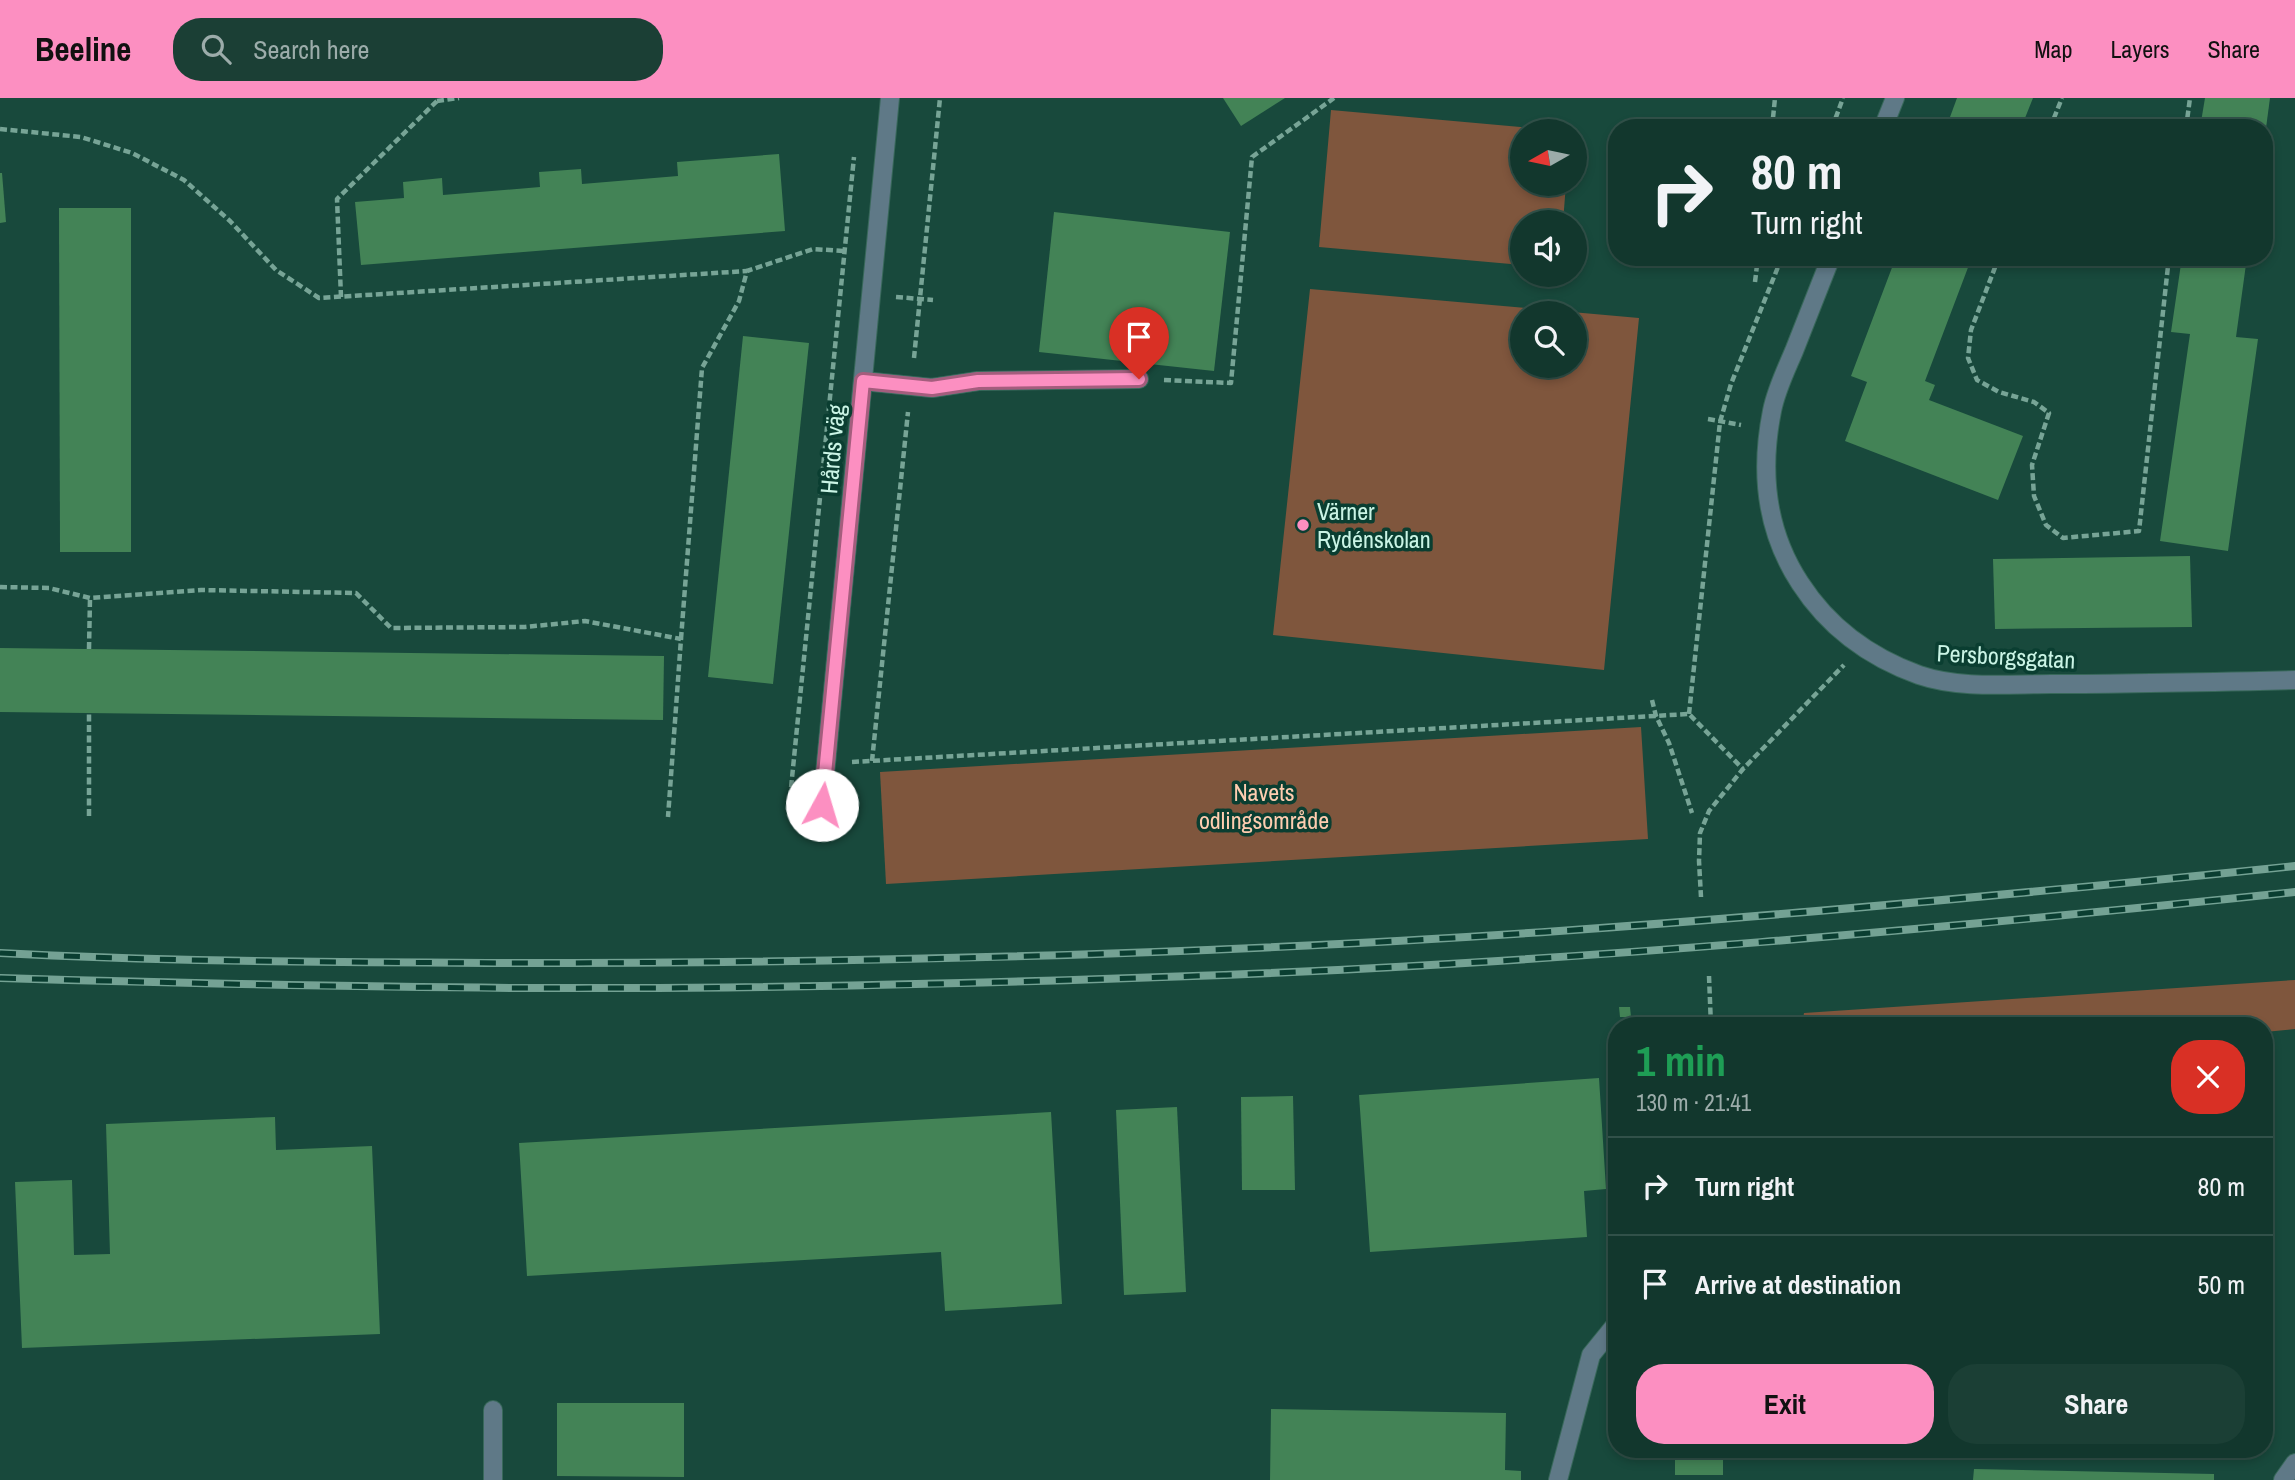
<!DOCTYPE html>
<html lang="en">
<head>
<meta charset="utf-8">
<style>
  :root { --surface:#12372d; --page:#1b3f35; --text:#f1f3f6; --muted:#9cacaa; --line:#315149; --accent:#fc8fc1 }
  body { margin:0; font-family:"Archivo Narrow",sans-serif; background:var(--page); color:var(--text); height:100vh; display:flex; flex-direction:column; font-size:26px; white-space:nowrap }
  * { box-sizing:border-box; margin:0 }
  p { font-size:23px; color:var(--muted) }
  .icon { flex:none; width:38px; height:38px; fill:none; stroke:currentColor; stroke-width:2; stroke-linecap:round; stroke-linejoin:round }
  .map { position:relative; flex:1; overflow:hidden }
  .panel { position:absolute; left:1608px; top:919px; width:665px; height:441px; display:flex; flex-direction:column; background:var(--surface); border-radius:28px; box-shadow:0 4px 10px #0003,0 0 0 2px var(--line) }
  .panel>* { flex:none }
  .guide { position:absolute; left:1608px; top:21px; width:665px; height:147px; border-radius:28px; box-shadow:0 4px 10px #0003,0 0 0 2px var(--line); background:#12372d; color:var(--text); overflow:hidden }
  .needle { width:46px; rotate:261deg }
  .controls { position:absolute; left:1510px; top:21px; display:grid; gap:14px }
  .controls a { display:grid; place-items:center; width:77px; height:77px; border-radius:50%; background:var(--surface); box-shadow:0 4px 10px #0003,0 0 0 2px var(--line); font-size:35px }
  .pin { position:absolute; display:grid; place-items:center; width:60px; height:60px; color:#fff; margin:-72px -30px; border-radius:50% 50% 50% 0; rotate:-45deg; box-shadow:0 0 7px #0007 }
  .pin .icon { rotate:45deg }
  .me { position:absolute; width:77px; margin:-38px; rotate:6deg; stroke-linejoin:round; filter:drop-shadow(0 0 5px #0008) }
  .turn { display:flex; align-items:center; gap:24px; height:147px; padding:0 28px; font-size:32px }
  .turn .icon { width:91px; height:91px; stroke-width:2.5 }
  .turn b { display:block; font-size:49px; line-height:60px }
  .round { display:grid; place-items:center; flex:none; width:74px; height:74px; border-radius:28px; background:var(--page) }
  .head { display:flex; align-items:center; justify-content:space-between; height:119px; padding:0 28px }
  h1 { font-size:42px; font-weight:800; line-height:52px; color:#1e9e55 }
  .action { display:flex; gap:14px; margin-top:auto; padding:14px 28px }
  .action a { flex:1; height:80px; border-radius:28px; background:var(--accent); color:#111; font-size:28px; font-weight:800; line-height:80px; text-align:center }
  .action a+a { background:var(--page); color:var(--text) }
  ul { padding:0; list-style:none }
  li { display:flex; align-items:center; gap:21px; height:98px; padding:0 28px; border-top:2px solid var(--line) }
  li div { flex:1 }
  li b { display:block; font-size:26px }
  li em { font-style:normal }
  header { display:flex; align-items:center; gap:42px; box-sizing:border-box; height:98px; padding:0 35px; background:var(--accent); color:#111 }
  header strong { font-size:33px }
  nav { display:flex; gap:38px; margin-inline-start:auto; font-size:24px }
  .search { width:490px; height:63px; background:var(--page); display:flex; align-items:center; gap:18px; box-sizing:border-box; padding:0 24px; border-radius:28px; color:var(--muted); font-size:26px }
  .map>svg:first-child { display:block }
</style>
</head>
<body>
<header>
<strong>Beeline</strong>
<div class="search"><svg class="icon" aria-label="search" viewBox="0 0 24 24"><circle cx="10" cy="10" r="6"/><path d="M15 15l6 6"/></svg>Search here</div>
<nav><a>Map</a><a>Layers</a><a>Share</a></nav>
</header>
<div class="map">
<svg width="2295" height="1382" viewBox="0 0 2295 1382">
  <rect width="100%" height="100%" fill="#18493c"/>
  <!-- green -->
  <g fill="#7f563d" fill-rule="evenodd">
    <polygon points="1331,12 1566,33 1522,33 1522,86 1566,86 1563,124 1522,124 1522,167 1319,149"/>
    <path d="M1310 191 1639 220 1604 572 1273 537ZM1522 215H1575V268H1522Z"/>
    <polygon points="1641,629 1648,741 886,786 880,674"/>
    <polygon points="2295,882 2295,931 2265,934 2264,928 1802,927 1804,915"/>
  </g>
  <!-- building -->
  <g fill="#438356">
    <polygon points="1223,0 1285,0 1241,28"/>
    <polygon points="1957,0 2033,0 2021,30 1946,30"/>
    <polygon points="2205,0 2270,0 2266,30 2200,30"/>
    <polygon points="779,56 785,133 361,167 355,104 404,100 403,84 442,80 443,97 540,89 539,74 581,71 582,86 678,78 677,64"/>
    <polygon points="0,75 2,75 6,124 0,125"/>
    <polygon points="59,110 131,110 131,454 60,454"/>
    <polygon points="1054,114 1230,134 1214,273 1039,254"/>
    <polygon points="1896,159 1972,159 1925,283 1935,287 1929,302 2023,338 1998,402 1845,343 1867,284 1851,278"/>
    <polygon points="2182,159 2247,159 2236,239 2258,241 2228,453 2160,443 2190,236 2171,234"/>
    <polygon points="743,238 809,245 773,586 708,579"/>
    <polygon points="2190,458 2192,529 1995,531 1993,461"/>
    <polygon points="0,550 664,558 663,622 0,614"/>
    <polygon points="1619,909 1630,909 1631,919 1620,919"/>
    <polygon points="1599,980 1606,1091 1584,1093 1587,1139 1370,1154 1359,997"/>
    <polygon points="1293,998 1295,1092 1242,1092 1241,999"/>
    <polygon points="1177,1009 1186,1194 1124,1197 1116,1012"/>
    <polygon points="1051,1014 1062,1206 945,1213 941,1154 527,1178 519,1045"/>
    <polygon points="275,1019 276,1052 372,1048 380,1236 22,1250 15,1084 72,1082 74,1157 110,1156 106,1026"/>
    <polygon points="557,1305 684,1305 684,1379 557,1378"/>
    <polygon points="1271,1311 1506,1315 1505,1372 1521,1373 1521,1382 1270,1382"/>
    <rect x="1675" y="1351" width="48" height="26"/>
    <polygon points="1974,1371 2214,1376 2214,1382 1973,1382"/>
  </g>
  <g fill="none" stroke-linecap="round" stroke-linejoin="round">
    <!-- lane casing -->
    <g stroke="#38685a" stroke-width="20">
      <polyline id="lane" points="863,283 932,290 978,283 1139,281"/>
    </g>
    <!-- street casing -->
    <g stroke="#38685a" stroke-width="20">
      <g id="street">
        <polyline points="1883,30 1895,0"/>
        <path d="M1831 159C1819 190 1806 222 1794 253 1786 272 1776 292 1772 313 1760 373 1766 433 1800 485 1829 530 1869 559 1919 577 1960 591 2009 586 2051 586 2132 586 2214 584 2295 582"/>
        <polyline points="822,707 890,0"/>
        <polyline points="493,1312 493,1382"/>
        <polyline points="1558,1382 1591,1257 1617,1225"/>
        <polyline points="2283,1382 2295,1365"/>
      </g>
    </g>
    <!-- path -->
    <g stroke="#77a496" stroke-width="4.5" stroke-dasharray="7 3.5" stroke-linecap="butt">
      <polyline points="437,3 459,0"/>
      <polyline points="1772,30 1775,0"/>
      <polyline points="1832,30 1843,0"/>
      <polyline points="2050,30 2062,0"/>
      <polyline points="2186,30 2190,0"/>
      <polyline points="0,31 81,39 132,55 184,82 230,123 276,172 319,200 747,173"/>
      <polyline points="1999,159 1971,232 1968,260 1977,282 1999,294 2034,304 2049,315 2032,367 2034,398 2046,427 2063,440 2139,433 2169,159"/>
      <polyline points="1755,184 1758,159"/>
      <polyline points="341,199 337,101 437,3 437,0"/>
      <polyline points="896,199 933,202"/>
      <polyline points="914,260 940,0"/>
      <polyline points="1164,282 1231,285 1252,59 1334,0"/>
      <polyline points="1708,321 1741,327"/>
      <polyline points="0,489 49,490 90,500 201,492 356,495 391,530 525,529 585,523 681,541 668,719"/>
      <polyline points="681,541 702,270 739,203 747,173 813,151 843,153"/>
      <polyline points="89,551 90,500"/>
      <polyline points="1652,602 1656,618 1669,645 1692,715"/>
      <polyline points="1689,616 1720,324 1731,286 1782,159"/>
      <polyline points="872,663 908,314"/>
      <polyline points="852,664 1689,616 1743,671"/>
      <polyline points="789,710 854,59"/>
      <polyline points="89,718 89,615"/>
      <polyline points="1701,799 1699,763 1700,735 1709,713 1743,671 1844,567"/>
      <polyline points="1709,878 1711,928"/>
    </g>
    <!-- lane -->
    <use href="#lane" stroke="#5f7987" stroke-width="18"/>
    <!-- street -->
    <use href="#street" stroke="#5f7987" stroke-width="18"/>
    <!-- rail casing -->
    <g stroke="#74a294" stroke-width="8">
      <g id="rail">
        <path d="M0 855C169 864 339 864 508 865 858 865 1209 857 1559 833 1805 816 2050 793 2295 768"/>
        <path d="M0 880C208 886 416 891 624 890 824 890 1024 884 1224 877 1582 863 1939 831 2295 794"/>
      </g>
    </g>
    <!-- rail -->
    <use href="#rail" stroke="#0a3e31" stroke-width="5" stroke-dasharray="16" stroke-linecap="butt"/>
  </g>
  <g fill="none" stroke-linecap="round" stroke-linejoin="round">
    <!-- route casing -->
    <g stroke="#a45d7d" stroke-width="18">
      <polyline id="route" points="822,707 863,283 932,290 978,283 1139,281"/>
    </g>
    <!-- route -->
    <use href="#route" stroke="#fc8fc1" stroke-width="12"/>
  </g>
  <!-- markers -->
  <circle fill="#fc8fc1" stroke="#0a3e31" stroke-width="2.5" cx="1303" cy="427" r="7"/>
  <g text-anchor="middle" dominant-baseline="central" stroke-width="7" stroke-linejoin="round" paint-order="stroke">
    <!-- street labels -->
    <g font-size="24" fill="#caf4e5" stroke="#0a3e31">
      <text transform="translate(832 351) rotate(-85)">Hårds väg</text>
      <text transform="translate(2006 558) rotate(3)">Persborgsgatan</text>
    </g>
    <!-- poi labels -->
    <g font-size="24" fill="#caf4e5" stroke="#0a3e31" text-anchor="start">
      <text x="1317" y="413">Värner<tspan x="1317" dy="28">Rydénskolan</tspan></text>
    </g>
    <!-- park labels -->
    <g font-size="24" fill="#fecdb0" stroke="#0a3e31">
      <text x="1264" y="694">Navets<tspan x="1264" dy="28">odlingsområde</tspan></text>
    </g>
  </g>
</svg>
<div class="controls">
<a><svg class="needle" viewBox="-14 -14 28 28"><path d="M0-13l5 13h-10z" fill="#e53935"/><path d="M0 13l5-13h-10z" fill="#9cacaa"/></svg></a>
<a><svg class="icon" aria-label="sound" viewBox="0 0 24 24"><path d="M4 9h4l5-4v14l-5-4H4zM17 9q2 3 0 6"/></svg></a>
<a><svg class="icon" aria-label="search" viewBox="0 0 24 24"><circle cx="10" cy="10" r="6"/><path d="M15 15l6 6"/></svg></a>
</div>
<div class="pin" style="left:1139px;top:281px;background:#d93025"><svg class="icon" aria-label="arrive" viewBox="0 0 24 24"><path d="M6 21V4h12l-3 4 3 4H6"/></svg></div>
<svg class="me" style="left:822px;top:707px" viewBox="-20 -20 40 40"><circle r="19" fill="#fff"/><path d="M0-13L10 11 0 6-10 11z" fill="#fc8fc1"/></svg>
<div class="guide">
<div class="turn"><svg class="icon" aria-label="right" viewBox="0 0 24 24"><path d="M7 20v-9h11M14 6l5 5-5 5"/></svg><div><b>80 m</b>Turn right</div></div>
</div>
<section class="panel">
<div class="head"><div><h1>1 min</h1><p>130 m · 21:41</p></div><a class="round" style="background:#d93025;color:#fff"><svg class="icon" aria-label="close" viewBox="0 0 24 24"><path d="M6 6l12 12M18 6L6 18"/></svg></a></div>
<ul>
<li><svg class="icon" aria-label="right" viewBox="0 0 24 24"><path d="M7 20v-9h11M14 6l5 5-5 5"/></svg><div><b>Turn right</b></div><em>80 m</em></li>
<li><svg class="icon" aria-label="arrive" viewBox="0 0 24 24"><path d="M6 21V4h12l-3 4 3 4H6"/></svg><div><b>Arrive at destination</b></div><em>50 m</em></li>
</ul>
<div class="action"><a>Exit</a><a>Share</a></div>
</section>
</div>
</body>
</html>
